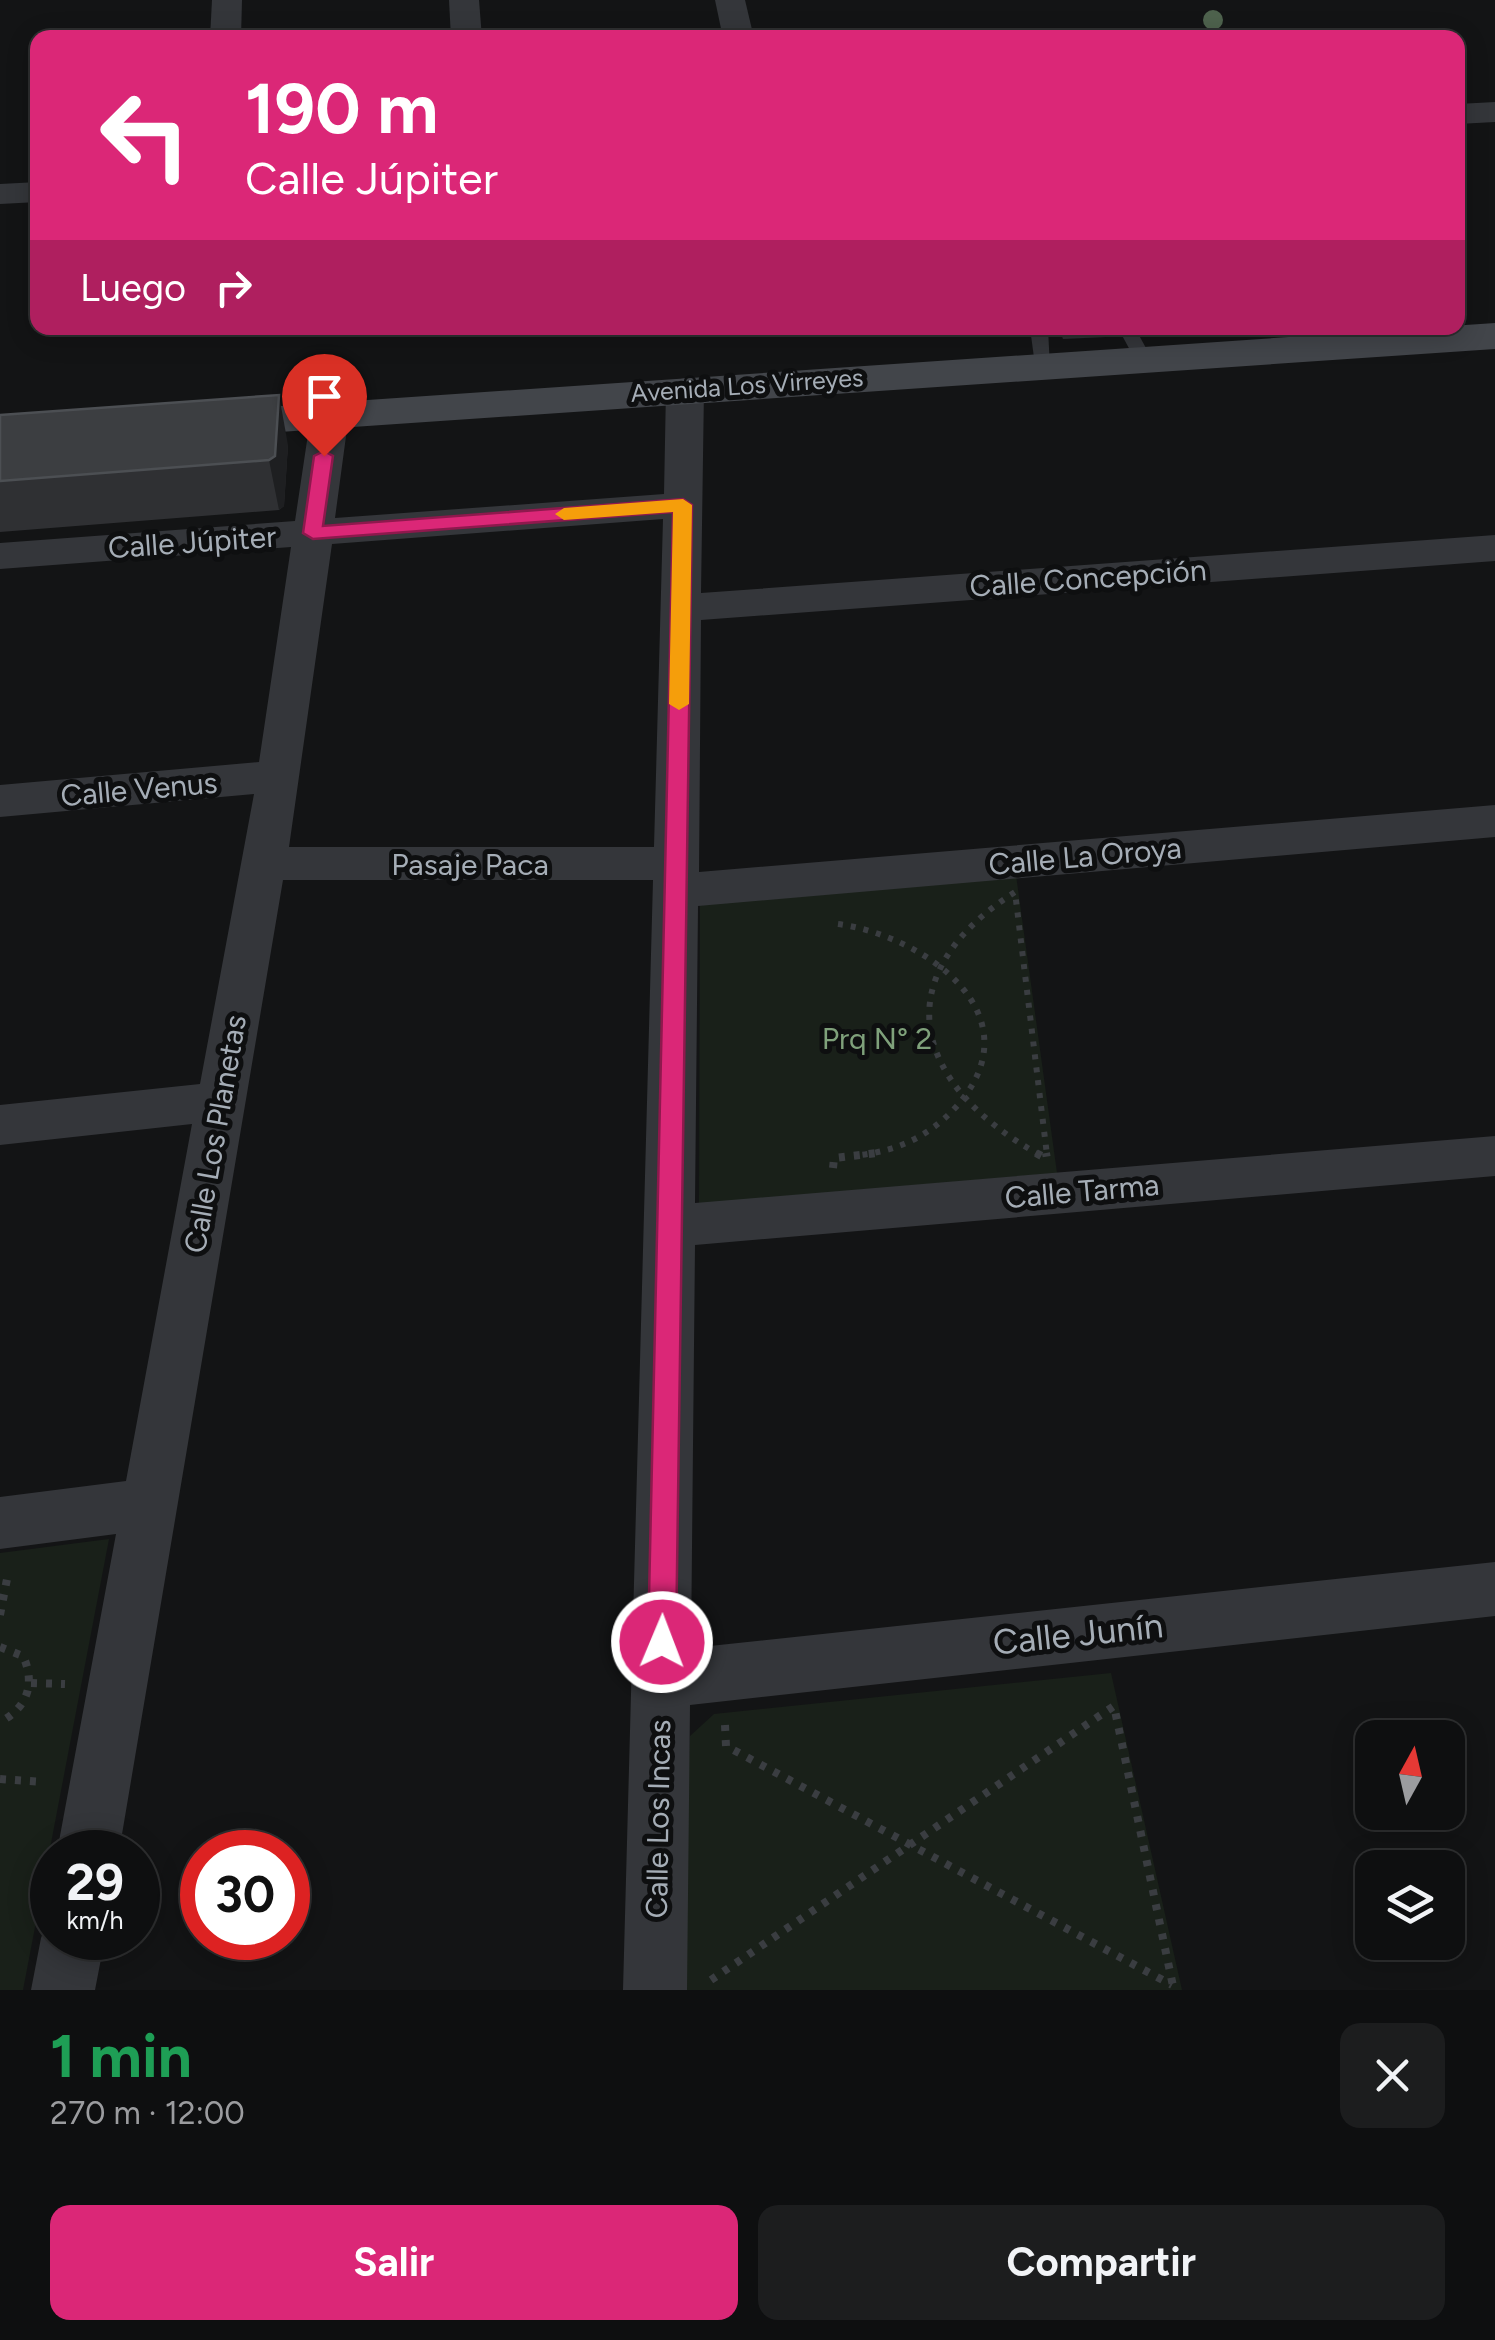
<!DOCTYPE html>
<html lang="es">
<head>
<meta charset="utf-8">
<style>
  :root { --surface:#0e0f10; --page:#1c1d1e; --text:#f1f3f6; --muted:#9b9c9f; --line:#2e2f30; --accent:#db2777 }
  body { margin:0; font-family:Figtree,sans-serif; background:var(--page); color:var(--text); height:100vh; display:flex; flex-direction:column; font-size:38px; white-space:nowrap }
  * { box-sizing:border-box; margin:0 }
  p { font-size:32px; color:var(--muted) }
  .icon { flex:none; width:55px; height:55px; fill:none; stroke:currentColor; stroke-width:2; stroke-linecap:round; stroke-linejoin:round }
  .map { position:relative; height:1990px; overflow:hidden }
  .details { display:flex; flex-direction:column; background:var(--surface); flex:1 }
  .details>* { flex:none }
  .hud { position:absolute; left:30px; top:30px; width:1435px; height:305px; border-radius:20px; box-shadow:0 5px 25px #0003,0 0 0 2px var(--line); background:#db2777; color:#fff; overflow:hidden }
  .needle { width:65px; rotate:8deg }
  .buttons { position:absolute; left:1355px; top:1720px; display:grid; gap:20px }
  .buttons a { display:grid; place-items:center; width:110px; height:110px; border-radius:20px; background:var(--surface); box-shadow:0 5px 25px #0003,0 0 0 2px var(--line); font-size:50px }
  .speed { position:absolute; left:30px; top:1830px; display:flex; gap:20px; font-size:50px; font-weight:700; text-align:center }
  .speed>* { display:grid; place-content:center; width:130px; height:130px; border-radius:50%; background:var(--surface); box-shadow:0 5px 25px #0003,0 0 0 2px var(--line); line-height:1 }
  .speed small { font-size:25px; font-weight:400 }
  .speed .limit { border:15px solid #d22; background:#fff; color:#111 }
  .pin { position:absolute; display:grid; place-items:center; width:85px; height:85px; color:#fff; margin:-102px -42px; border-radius:50% 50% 50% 0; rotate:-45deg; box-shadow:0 0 10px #0007 }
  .pin .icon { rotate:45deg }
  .me { position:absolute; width:110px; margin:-55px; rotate:1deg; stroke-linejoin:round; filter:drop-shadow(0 0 8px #0008) }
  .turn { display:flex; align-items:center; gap:35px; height:210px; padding:0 50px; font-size:45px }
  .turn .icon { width:130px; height:130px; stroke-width:2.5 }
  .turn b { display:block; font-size:70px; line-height:85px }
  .then { display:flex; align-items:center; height:95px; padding:0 50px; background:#0003; gap:20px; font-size:38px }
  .round { display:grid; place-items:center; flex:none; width:105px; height:105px; border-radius:20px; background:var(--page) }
  .head { display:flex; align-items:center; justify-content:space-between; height:170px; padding:0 50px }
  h1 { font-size:60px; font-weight:700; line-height:75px; color:#1e9e55 }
  .primary-button { display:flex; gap:20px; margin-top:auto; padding:20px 50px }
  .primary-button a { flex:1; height:115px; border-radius:20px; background:var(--accent); color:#fff; font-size:40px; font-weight:700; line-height:115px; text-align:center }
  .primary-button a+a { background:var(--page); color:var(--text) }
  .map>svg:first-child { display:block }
</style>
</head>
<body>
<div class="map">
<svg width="1495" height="1990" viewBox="0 0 1495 1990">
  <rect width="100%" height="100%" fill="#131415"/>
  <!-- green -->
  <g fill="#192019">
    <polygon points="1016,875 1057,1173 699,1204 700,903"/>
    <polygon points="109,1539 23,1990 0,1990 0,1553"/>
    <polygon points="1111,1673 1182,1990 680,1990 690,1736 714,1714"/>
  </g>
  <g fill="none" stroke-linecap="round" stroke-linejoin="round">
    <!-- path-far1 -->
    <g stroke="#3a3d41" stroke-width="6" stroke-dasharray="5 8" stroke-linecap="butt">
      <path d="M838 924C925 936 1039 1016 955 1108 929 1136 899 1150 861 1155"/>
      <path d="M1040 1155C914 1086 882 977 1015 892L1047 1155"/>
    </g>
    <!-- path -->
    <g stroke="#3a3d41" stroke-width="8" stroke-dasharray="6 9" stroke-linecap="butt">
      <polyline points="1036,1153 1047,1159 1046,1153"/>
      <polyline points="833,1168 834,1158 877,1153"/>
      <polyline points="0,1615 7,1579"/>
      <path d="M0 1647 23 1656C36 1684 27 1708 0 1722"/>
      <polyline points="31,1683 65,1684"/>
      <polyline points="725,1725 726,1746 1172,1985"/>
      <polyline points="0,1779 44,1782"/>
      <polyline points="711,1980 1114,1706 1173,1986"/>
    </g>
    <!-- lane -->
    <g fill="#34363a" fill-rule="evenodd">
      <polygon points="1030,328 1048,328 1050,369 1038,369 1035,365"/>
      <polygon points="1118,328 1135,328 1152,359 1149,363 1137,363"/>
    </g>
    <!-- street -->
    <g fill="#34363a" fill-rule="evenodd">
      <polygon points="212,0 242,0 241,38 210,38"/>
      <polygon points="449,0 479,0 482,38 451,38"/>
      <polygon points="715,0 745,0 754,38 723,38"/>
      <polygon points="1495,102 1495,122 1458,124 1458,104"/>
      <polygon points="38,182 38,202 0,204 0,184"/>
      <path d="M685 378 698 381 704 389 701 593 1495 535V561L701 620 699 872 1495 805V837L698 906 695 1203 1495 1136V1176L695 1245 691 1648 1495 1562V1616L690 1705 687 1990H623L653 880H283L119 1852H57L116 1534 0 1549V1497L126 1481 192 1124 0 1145V1105L200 1084 254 794 0 817V785L259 762 291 547 0 569V543L295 521 311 414 317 406 330 403 343 406 349 414 335 518 664 494 666 389 672 381ZM663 519 654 847H289L332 544Z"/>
      <polygon points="50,1915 52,1938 105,1938 95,1990 31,1990 41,1938"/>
    </g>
    <!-- secondary -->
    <polygon fill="#42454a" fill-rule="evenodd" points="1495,323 1495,349 207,437 192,433 185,424 192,415 207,411"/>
  </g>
  <!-- trees -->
  <circle fill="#4e624d" cx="1213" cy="20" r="10"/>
  <!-- wall -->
  <g fill="#2f3033">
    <polygon points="1059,328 1107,328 1106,337 1063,339"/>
    <polygon points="0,415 288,445 284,506 279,510 0,532"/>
  </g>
  <!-- shaded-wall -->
  <polygon fill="#1e1f21" points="279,395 288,445 284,506 279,510 269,460"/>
  <!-- building -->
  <polygon fill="#3c3e41" stroke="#4c4f53" stroke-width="2.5" points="279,395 275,456 269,460 0,481 0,415"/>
  <!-- route -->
  <polygon fill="#db2777" stroke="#8e194d" stroke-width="2.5" points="324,451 333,456 323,526 683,499 692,505 676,1642 672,1652 662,1656 652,1652 648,1642 673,512 313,539 303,533 314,456"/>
  <!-- slow -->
  <polygon fill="#f59e0b" points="683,499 692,505 689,704 679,710 669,704 673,512 564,520 555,514 564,508"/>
  <g text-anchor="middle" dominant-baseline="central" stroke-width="10" stroke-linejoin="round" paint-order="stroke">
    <!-- far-street labels -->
    <g font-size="25" fill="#a5adb6" stroke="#0e0f10">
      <text transform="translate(747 385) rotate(-4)">Avenida Los Virreyes</text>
    </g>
    <!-- street labels -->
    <g font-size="30" fill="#a5adb6" stroke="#0e0f10">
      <text transform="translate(192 542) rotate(-4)">Calle Júpiter</text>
      <text transform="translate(1088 578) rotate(-4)">Calle Concepción</text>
      <text transform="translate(139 789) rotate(-5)">Calle Venus</text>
      <text transform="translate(1085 856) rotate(-5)">Calle La Oroya</text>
      <text x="470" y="864">Pasaje Paca</text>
      <text transform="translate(215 1134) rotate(-80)">Calle Los Planetas</text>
      <text transform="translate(1082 1191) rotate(-5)">Calle Tarma</text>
      <text transform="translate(658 1819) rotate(-89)">Calle Los Incas</text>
    </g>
    <!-- park labels -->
    <g font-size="30" fill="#7fa17b" stroke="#0e0f10">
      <text x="877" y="1038">Prq N° 2</text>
    </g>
    <!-- near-street labels -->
    <g font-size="35" fill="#a5adb6" stroke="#0e0f10">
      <text transform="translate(1078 1634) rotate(-6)">Calle Junín</text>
    </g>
  </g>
</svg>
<div class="buttons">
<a><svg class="needle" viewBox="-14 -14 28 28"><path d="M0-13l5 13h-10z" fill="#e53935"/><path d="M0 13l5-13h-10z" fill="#9b9c9f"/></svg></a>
<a><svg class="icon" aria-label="layers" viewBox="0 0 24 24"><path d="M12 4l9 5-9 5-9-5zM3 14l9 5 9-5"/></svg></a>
</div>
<div class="speed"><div>29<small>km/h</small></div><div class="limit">30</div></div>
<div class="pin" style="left:324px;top:456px;background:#d93025"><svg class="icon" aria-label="arrive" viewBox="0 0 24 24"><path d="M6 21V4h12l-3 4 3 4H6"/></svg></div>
<svg class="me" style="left:662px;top:1642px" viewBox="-20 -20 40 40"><circle r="17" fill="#db2777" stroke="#fff" stroke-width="3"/><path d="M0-11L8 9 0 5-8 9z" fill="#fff"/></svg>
<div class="hud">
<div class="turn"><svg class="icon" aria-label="left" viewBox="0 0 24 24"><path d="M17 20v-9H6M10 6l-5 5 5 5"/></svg><div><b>190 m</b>Calle Júpiter</div></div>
<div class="then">Luego<svg class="icon" aria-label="right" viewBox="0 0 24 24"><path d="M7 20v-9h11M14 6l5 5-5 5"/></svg></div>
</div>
</div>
<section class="details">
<div class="head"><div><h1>1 min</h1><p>270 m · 12:00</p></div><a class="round"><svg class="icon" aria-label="close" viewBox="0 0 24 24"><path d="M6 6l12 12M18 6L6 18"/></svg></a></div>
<div class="primary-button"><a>Salir</a><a>Compartir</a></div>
</section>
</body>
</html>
